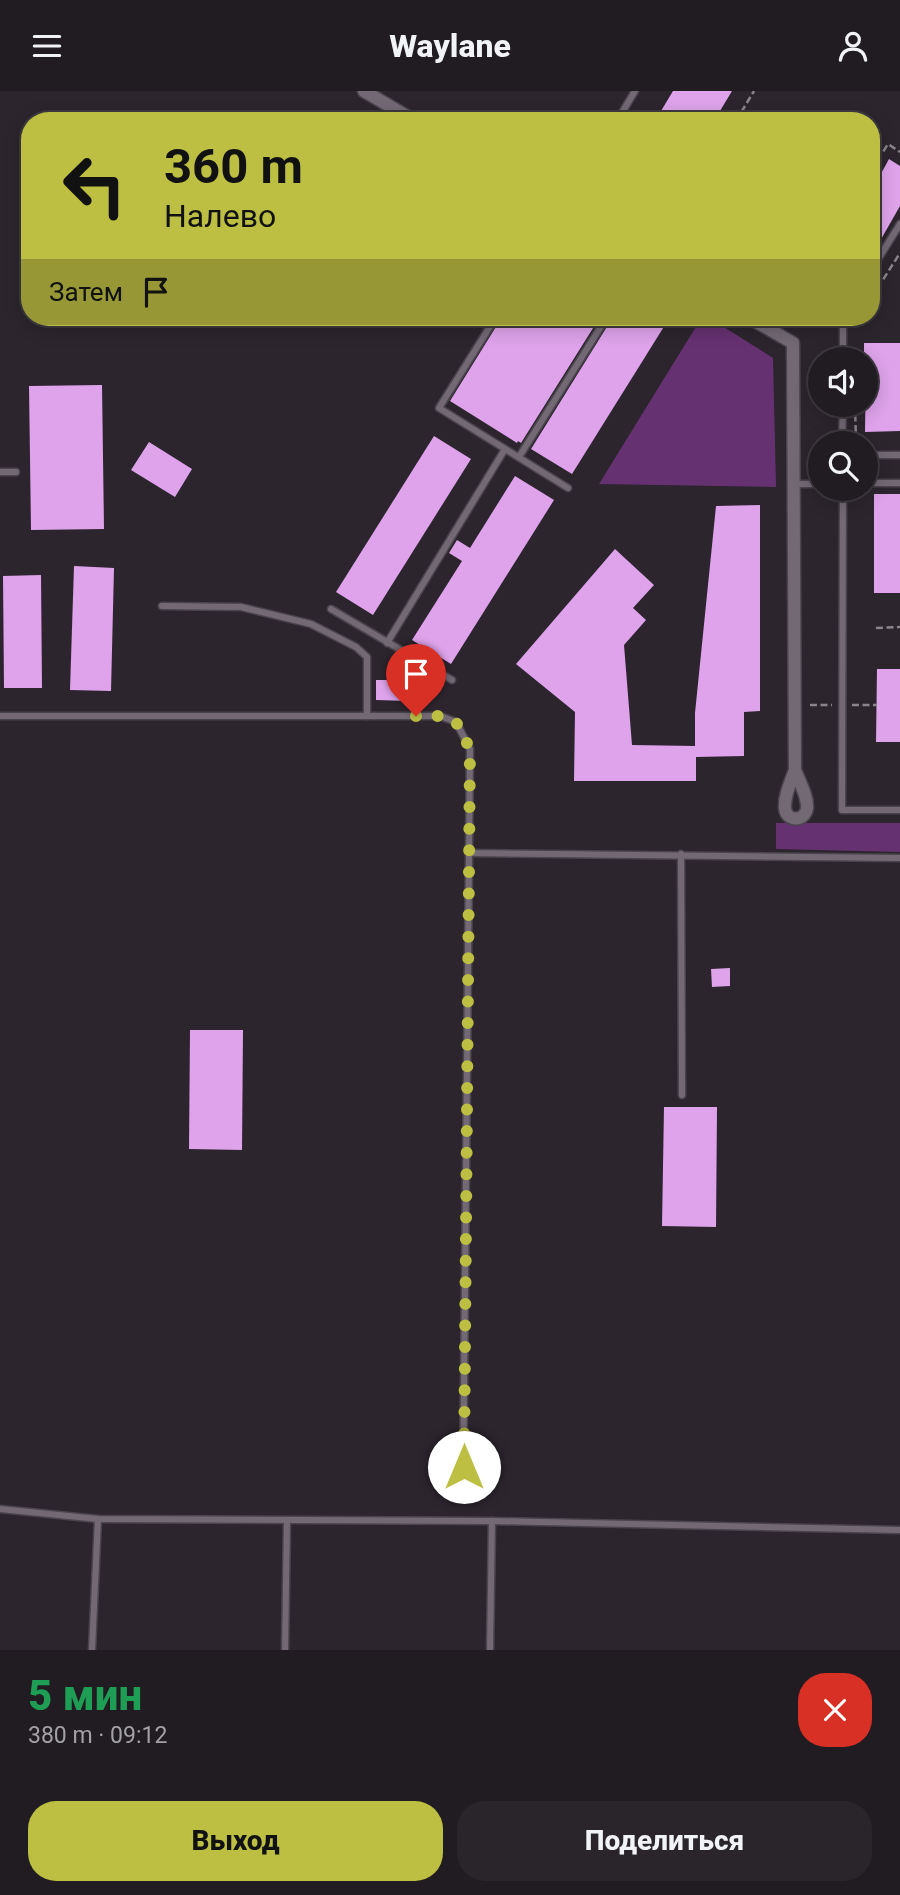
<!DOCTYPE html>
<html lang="ru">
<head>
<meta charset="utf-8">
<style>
  :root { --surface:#211c22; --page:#29252a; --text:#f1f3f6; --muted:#a2a1a5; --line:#3e3a40; --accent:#bdbf43 }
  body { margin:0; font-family:Roboto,sans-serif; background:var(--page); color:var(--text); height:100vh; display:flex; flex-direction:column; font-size:26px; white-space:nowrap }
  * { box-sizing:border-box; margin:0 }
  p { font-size:23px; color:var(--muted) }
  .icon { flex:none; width:38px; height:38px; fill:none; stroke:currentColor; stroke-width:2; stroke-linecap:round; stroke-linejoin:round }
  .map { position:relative; height:1559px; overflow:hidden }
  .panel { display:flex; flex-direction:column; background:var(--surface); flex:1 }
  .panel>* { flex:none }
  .banner { position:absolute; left:21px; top:21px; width:859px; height:214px; border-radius:28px; box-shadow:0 4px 18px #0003,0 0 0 2px var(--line); background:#bdbf43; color:#111; overflow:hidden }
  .fabs { position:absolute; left:808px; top:256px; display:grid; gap:14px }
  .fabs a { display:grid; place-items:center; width:70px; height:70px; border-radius:50%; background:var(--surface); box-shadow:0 4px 18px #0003,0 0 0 2px var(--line); font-size:35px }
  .pin { position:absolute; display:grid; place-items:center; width:60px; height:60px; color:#fff; margin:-72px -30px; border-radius:50% 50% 50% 0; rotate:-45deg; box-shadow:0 0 7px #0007 }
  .pin .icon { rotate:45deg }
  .me { position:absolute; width:77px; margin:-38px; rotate:0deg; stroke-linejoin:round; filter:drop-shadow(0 0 5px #0008) }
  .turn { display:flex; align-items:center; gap:24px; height:147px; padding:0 28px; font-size:32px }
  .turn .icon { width:91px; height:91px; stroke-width:2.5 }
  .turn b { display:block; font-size:49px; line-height:60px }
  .then { display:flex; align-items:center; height:66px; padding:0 28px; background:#0003; gap:14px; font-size:26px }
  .round { display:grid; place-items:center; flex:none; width:74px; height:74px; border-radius:28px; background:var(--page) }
  .headline { display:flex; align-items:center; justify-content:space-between; height:119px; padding:0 28px }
  h1 { font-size:42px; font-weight:800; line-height:52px; color:#1e9e55 }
  .primary-button { display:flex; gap:14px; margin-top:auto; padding:14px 28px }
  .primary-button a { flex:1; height:80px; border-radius:28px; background:var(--accent); color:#111; font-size:28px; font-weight:800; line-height:80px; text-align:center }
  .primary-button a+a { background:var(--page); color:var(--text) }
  header { display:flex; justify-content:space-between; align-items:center; height:91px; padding:0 28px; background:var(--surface); font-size:32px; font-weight:800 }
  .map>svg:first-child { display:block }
</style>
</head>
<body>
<header><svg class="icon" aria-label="menu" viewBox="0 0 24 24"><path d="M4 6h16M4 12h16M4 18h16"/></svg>Waylane<svg class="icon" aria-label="person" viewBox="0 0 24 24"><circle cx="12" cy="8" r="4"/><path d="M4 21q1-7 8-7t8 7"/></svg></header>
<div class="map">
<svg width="900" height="1559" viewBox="0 0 900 1559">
  <rect width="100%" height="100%" fill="#2c252e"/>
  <!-- green -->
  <g fill="#663171">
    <polygon points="702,226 708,226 773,267 776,396 599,393"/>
    <polygon points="776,732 900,732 900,761 776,758"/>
  </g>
  <!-- building -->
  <g fill="#dea3eb">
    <polygon points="673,0 732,0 714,30 655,30"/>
    <polygon points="889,68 900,75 900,115 872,164 872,99"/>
    <polygon points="502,226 600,226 521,352 518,350 517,352 450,310"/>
    <polygon points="613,226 670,226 572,383 531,358"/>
    <polygon points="864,252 900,252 900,340 865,341 866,268 864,268"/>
    <polygon points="102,294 104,438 31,439 29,295"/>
    <polygon points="434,345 471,368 373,524 336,501"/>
    <polygon points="149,351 192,378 175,406 131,379"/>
    <polygon points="515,385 554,409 451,573 412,549 462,470 449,462 457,449 470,457"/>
    <rect x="874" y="403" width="26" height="99"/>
    <polygon points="760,414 760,620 744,621 744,665 696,666 696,690 574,690 575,621 516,573 615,458 654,494 633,517 646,529 624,554 632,654 695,655 695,622 716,415"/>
    <polygon points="74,475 114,477 111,600 70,599"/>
    <polygon points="41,484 42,597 4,597 3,485"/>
    <polygon points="877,578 900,578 900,651 876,651"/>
    <polygon points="376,589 409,589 409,610 376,609"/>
    <polygon points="730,877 730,895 712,896 711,878"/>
    <polygon points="190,939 243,939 242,1059 189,1058"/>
    <polygon points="664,1016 717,1016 716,1136 662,1135"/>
  </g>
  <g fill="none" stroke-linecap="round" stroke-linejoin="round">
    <!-- lane casing -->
    <g stroke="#4a444c" stroke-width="9">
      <g id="lane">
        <polyline points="617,30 635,0"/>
        <polyline points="872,178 900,133"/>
        <polyline points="496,226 439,317 568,397"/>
        <polyline points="843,268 843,226"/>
        <polyline points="842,352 843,313"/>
        <polyline points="866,364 900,364"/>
        <polyline points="519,366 607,226"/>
        <polyline points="0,381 16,381"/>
        <polyline points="866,392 900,392"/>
        <polyline points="795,393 821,393"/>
        <polyline points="843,397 842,719 900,719"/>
        <polyline points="162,515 241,516 311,533 356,556 367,566 367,625"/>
        <polyline points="331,518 452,589"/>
        <polyline points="387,552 505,358"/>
        <polyline points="0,625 440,625 456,631 470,658 463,1403"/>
        <polyline points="469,762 900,767"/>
        <polyline points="681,763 682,1004"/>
        <polyline points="0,1418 98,1428 492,1430 900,1439"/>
        <polyline points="92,1559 98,1428"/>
        <polyline points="285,1559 287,1430"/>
        <polyline points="490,1559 492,1430"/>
      </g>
    </g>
    <!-- street casing -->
    <g stroke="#4a444c" stroke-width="15">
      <g id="street">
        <polyline points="364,0 415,30"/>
        <path d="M748 226 793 252 795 679C791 690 784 705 785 717 786 731 805 731 807 717 808 705 799 690 795 679"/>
      </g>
    </g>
    <!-- path -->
    <g stroke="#8a848c" stroke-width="2.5" stroke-dasharray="7 3.5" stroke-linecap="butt">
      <polyline points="736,30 754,0"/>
      <polyline points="872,78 888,53 900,61"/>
      <polyline points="872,206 900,162"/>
      <polyline points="854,233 859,226"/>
      <polyline points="855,313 856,352"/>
      <polyline points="876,537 900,536"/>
      <polyline points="810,614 832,614"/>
      <polyline points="852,614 877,614"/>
    </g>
    <!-- lane -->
    <use href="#lane" stroke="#726974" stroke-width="6"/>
    <!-- street -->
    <use href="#street" stroke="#726974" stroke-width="12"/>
  </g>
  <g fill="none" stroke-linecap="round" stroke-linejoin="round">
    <!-- route -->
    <polyline stroke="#bdbf43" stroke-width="12" stroke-dasharray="0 21.6" points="416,625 440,625 456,631 470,658 464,1376"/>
  </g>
</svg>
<div class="fabs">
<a><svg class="icon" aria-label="sound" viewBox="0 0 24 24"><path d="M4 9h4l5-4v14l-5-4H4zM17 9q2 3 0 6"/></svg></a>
<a><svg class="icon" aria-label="search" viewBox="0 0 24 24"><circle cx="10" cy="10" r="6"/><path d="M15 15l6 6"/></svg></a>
</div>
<div class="pin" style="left:416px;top:625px;background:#d93025"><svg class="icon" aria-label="arrive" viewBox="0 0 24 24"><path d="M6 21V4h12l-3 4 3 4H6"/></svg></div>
<svg class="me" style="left:464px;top:1376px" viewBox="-20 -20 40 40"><circle r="19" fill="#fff"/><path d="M0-13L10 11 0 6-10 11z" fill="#bdbf43"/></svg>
<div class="banner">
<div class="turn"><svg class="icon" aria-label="left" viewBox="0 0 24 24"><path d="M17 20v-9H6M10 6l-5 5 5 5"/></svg><div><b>360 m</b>Налево</div></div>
<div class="then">Затем<svg class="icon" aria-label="arrive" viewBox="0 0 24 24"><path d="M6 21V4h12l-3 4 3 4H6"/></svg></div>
</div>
</div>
<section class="panel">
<div class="headline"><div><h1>5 мин</h1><p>380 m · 09:12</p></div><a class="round" style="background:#d93025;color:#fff"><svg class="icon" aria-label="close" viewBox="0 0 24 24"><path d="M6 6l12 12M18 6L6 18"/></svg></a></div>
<div class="primary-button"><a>Выход</a><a>Поделиться</a></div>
</section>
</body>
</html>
